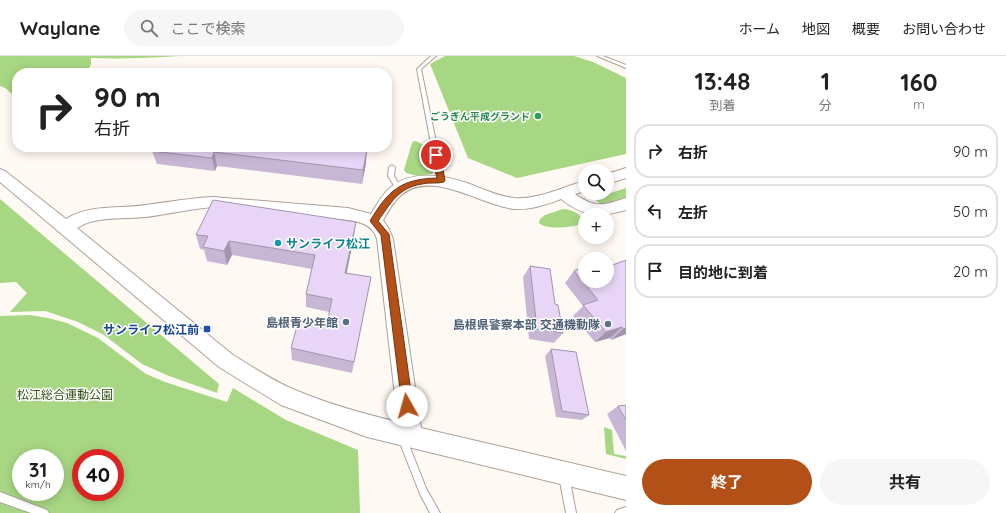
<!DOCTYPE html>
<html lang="ja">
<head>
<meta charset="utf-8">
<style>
  :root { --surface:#fff; --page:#f6f6f6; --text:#222; --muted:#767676; --line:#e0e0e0; --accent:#b25017 }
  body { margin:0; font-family:Quicksand,"Noto Sans JP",sans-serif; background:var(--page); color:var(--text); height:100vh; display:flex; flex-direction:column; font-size:15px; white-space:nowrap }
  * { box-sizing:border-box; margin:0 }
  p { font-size:13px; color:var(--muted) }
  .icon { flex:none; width:22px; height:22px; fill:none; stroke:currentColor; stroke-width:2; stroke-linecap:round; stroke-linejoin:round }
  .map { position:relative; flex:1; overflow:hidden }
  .side { display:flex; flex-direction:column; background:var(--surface); width:380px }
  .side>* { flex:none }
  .top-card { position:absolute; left:12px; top:12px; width:380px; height:84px; border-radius:16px; box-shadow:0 2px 10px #0003; background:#fff; color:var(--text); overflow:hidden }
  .controls { position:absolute; left:578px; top:108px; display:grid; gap:8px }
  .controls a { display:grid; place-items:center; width:36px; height:36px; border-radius:50%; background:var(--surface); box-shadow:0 2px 10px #0003; font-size:20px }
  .speed { position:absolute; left:12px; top:393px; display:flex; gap:8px; font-size:20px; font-weight:700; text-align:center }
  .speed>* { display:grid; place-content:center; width:52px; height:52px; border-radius:50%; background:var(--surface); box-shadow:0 2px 10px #0003; line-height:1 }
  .speed small { font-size:10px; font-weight:400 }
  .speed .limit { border:6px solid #d22; background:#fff; color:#111 }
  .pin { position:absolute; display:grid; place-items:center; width:34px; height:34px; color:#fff; margin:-17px; border:2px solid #fff; border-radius:50%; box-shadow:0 1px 4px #0007 }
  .me { position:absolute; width:44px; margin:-22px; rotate:353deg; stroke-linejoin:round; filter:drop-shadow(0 0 3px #0008) }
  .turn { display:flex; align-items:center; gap:14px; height:84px; padding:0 16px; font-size:18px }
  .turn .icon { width:52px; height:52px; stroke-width:2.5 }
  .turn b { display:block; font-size:28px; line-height:34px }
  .eta { display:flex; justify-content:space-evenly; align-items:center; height:68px; text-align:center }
  .eta b { font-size:24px; font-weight:700; line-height:28px }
  .primary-button { display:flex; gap:8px; margin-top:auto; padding:8px 16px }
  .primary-button a { flex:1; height:46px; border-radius:24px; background:var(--accent); color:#fff; font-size:16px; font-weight:700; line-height:46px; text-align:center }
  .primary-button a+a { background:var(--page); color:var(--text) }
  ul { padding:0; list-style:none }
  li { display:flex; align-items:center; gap:12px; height:54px; margin:0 8px 6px; padding:0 8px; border:2px solid var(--line); border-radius:16px }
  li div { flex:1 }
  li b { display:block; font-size:15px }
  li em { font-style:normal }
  header { display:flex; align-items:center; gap:24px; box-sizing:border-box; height:56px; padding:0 20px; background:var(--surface); border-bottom:1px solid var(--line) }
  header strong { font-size:19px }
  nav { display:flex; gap:22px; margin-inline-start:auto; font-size:14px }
  .search { width:280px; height:36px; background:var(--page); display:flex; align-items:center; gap:10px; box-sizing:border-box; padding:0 14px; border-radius:22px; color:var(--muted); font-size:15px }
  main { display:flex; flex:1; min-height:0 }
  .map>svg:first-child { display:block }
</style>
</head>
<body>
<header>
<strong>Waylane</strong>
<div class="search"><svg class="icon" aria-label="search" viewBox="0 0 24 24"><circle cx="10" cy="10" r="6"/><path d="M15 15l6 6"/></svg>ここで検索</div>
<nav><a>ホーム</a><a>地図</a><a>概要</a><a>お問い合わせ</a></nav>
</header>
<main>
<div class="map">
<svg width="626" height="457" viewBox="0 0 626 457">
  <rect width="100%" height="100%" fill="#fff9f3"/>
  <!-- green -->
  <g fill="#a7d783" fill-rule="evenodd">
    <path d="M0 0H180C150 2 121 3 91 2V8L87 17H17V41C9 38 9 32 0 30Z"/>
    <polygon points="445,0 574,0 593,6 626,22 626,98 517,122 468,102 430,8"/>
    <path d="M414 85C425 86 427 96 430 105 431 108 433 110 435 113L432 118 418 120 406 117 404 114 412 87Z"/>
    <polygon points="626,132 626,141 603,148 600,148 595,143 595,142"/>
    <polygon points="0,143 219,328 217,337 169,320 142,308 104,279 78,266 45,255 10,256 27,237 16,226 0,227"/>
    <path d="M563 153C573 153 578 158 585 164V167C574 171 548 175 539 167L540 163 545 159Z"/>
    <path d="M30 259 48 262 67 267 98 282 146 318 165 326 227 346 233 332 286 364 358 394 360 457H0V260ZM21 402H55V436H21ZM81 402H115V436H81Z"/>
    <polygon points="604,371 612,374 614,398 626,400 626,403 606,398"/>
  </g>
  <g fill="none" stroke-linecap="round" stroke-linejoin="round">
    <!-- service casing -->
    <g stroke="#aba198" stroke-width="2">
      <g id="service">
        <polygon points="431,0 436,0 421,13 444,125 441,127 438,125 417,13"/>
        <polygon points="597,0 603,0 626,9 626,12"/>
        <polygon points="392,109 395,111 394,120 402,133 401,134 397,134 388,120 389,111"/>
        <polygon points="402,378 405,379 426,432 440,457 430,457 420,438 398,382 399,379"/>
        <polygon points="564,415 567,417 569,420 576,457 566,457 559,420 561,417"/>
        <polygon points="0,436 47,454 49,457 31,457 0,446"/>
        <polygon points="626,451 626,457 615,457 617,454"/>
      </g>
    </g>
    <!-- tertiary casing -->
    <g stroke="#aba198" stroke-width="2">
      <g id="tertiary">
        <polygon points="626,112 626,122 607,128 607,118"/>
        <path d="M0 113 5 115 66 163C89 148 120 153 146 149 169 146 190 142 213 141L348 152 371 158C377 149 382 138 391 131 413 114 443 119 467 127 483 133 497 140 514 142 538 144 562 131 585 125V135L575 138C596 153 604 149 626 142V154C599 162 584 161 561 143 546 149 530 154 514 153 480 149 430 112 400 140 393 146 388 156 383 164L389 173 393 183 421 372 626 420V444L367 381 281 349 219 311 0 126ZM213 151 348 164C361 166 373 169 377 183L398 366C364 358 328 348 295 334 273 325 253 311 233 299L77 172C95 160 124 163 146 161 168 158 190 153 213 151Z"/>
      </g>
    </g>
    <!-- service -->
    <use href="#service" fill="#fff" fill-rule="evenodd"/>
    <!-- tertiary -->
    <use href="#tertiary" fill="#fff" fill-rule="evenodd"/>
  </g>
  <!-- wall -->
  <g fill="#c8b7d4">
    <polygon points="154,91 366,107 362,128 217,110 215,115 157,108 152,95"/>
    <polygon points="196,179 354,180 346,217 371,221 352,317 292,304 291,292 327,268 329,256 306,251 306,238 312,213 232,199 227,209 207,205 204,194 200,193"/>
    <polygon points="626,204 626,278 611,284 610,282 595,286 573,260 583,250 565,227 574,215 585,225"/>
    <polygon points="530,210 555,248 563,277 554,287 529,283 523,221"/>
    <polygon points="551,293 589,359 582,364 556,361 545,300"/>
    <polygon points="626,349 626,395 607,358 618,350"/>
  </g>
  <!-- shaded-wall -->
  <g fill="#a395ad">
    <polygon points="367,93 366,107 362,128 363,114"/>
    <polygon points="214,96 217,110 215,115 212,102"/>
    <polygon points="356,166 354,180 344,231 345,217"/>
    <polygon points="229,185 232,199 227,209 224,195"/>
    <polygon points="622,271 610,282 595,286 606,276"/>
    <polygon points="626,272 626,278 611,284 623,273"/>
  </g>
  <!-- building -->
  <g fill="#e9d5f7" stroke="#a395ad">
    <polygon points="154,91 350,91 367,93 363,114 214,96 212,102 152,95"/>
    <polygon points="213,144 356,166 345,217 371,221 354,306 291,292 299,263 327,268 332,243 306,238 315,199 229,185 224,195 203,191 208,180 196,179"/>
    <polygon points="626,204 626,272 623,273 622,271 606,276 583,249 598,244 574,215 585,210 585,225 607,225 607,211"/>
    <polygon points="530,210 550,213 555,248 558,249 563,277 537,273"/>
    <polygon points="551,293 576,296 589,359 562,355"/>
    <polygon points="626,349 626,364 618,350"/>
  </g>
  <!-- route -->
  <path fill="#b25017" stroke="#74340f" d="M436 97 440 99 445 124 444 126C437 128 429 126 422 128 398 132 391 147 378 165L389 178 413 350 411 353 407 355 403 353 402 350 381 179 370 165C388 135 400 123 437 122L432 99Z"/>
  <!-- markers -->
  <circle fill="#2e9e5b" stroke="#fff" stroke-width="1.5" cx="538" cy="60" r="4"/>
  <circle fill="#0f9aa8" stroke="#fff" stroke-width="1.5" cx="278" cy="187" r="4"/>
  <g fill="#5c6f8a" stroke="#fff" stroke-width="1.5">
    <circle cx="346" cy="266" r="4"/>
    <circle cx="608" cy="268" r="4"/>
  </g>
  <rect fill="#1a4fb4" stroke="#fff" stroke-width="1.5" x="203" y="269" width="8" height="8" rx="2"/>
  <g text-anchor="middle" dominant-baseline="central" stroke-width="3" stroke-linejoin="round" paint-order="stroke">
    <!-- far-leisure labels -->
    <g font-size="10" font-weight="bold" fill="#27864d" stroke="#fff" text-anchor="end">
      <text x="530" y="60">ごうぎん平成グランド</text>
    </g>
    <!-- culture labels -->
    <g font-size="12" font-weight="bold" fill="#0d838f" stroke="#fff" text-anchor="start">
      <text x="286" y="187">サンライフ松江</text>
    </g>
    <!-- service labels -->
    <g font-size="12" font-weight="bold" fill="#4e5e75" stroke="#fff" text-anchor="end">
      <text x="338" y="266">島根青少年館</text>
      <text x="600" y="268">島根県警察本部 交通機動隊</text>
    </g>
    <!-- transit labels -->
    <g font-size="12" font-weight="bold" fill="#164399" stroke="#fff" text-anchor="end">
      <text x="199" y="273">サンライフ松江前</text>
    </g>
    <!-- park labels -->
    <g font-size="12" fill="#325014" stroke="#fff">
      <text x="65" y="338">松江総合運動公園</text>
    </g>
  </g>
</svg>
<div class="controls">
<a><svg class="icon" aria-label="search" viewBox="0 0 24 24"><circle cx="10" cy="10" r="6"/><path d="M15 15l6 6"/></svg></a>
<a>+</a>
<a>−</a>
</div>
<div class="speed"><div>31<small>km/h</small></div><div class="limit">40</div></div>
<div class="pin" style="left:436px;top:99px;background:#d93025"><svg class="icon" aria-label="arrive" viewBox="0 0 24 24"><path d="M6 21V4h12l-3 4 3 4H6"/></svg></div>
<svg class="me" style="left:407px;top:350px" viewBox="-20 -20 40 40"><circle r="19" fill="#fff"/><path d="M0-13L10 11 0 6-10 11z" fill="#b25017"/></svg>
<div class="top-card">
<div class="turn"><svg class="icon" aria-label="right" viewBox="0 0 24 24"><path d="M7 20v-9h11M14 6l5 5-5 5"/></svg><div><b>90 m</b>右折</div></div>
</div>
</div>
<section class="side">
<div class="eta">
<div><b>13:48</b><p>到着</p></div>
<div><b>1</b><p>分</p></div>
<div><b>160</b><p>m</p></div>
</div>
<ul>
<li><svg class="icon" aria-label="right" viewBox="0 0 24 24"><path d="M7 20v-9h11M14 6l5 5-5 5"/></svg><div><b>右折</b></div><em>90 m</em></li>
<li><svg class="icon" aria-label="left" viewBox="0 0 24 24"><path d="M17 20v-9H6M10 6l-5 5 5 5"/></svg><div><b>左折</b></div><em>50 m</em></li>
<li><svg class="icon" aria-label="arrive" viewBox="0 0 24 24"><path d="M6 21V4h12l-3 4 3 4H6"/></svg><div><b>目的地に到着</b></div><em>20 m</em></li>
</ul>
<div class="primary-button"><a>終了</a><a>共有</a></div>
</section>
</main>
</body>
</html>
